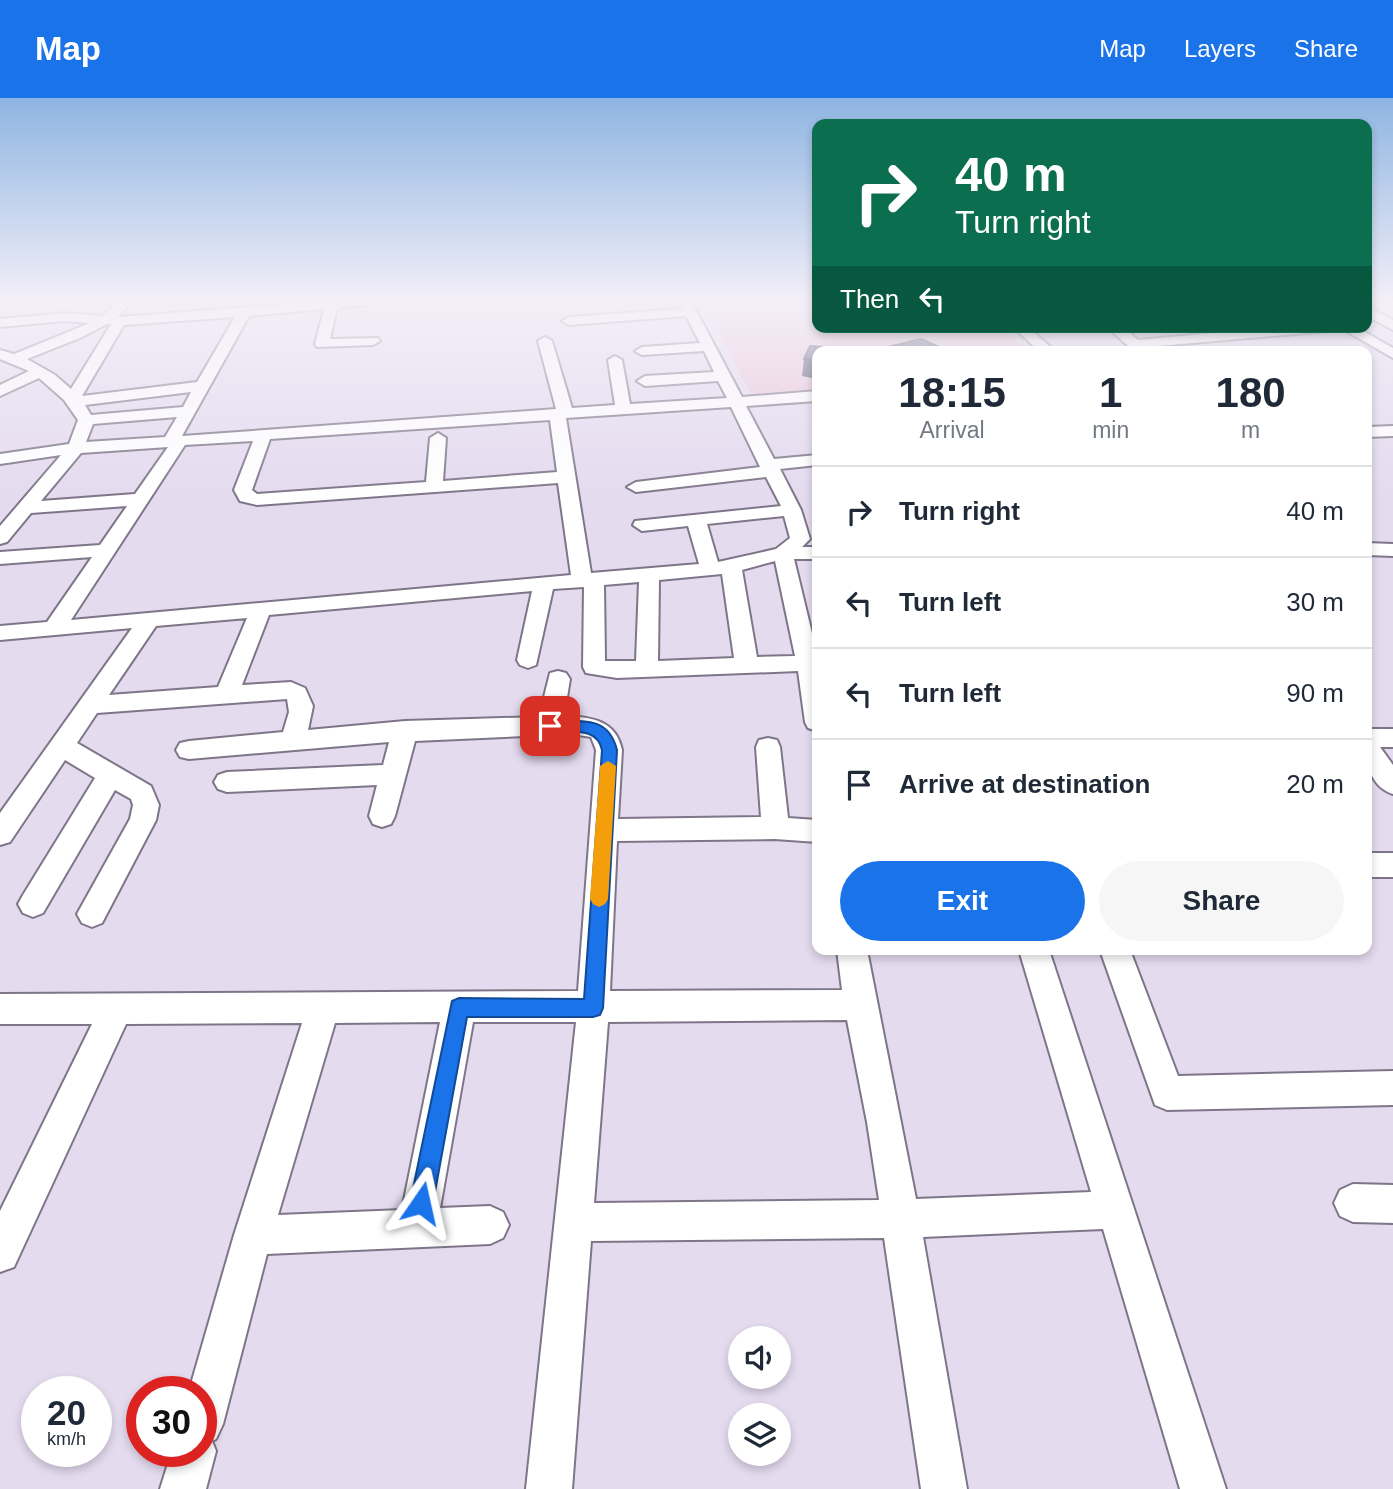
<!DOCTYPE html>
<html lang="en">
<head>
<meta charset="utf-8">
<style>
  :root { --surface:#fff; --page:#f6f6f7; --text:#1f2937; --muted:#747a83; --line:#e0e1e3; --accent:#1a73e8 }
  body { margin:0; font-family:Arial,sans-serif; background:var(--page); color:var(--text); height:100vh; display:flex; flex-direction:column; font-size:26px; white-space:nowrap }
  * { box-sizing:border-box; margin:0 }
  p { font-size:23px; color:var(--muted) }
  .icon { flex:none; width:38px; height:38px; fill:none; stroke:currentColor; stroke-width:2; stroke-linecap:round; stroke-linejoin:round }
  .map { position:relative; flex:1; overflow:hidden }
  .drawer { position:absolute; left:812px; top:248px; width:560px; height:609px; display:flex; flex-direction:column; background:var(--surface); border-radius:14px; box-shadow:0 4px 10px #0003 }
  .drawer>* { flex:none }
  .hud { position:absolute; left:812px; top:21px; width:560px; height:214px; border-radius:14px; box-shadow:0 4px 10px #0003; background:#0b6e4f; color:#fff; overflow:hidden }
  .buttons { position:absolute; left:728px; top:1228px; display:grid; gap:14px }
  .buttons a { display:grid; place-items:center; width:63px; height:63px; border-radius:50%; background:var(--surface); box-shadow:0 4px 10px #0003; font-size:35px }
  .speed { position:absolute; left:21px; top:1278px; display:flex; gap:14px; font-size:35px; font-weight:700; text-align:center }
  .speed>* { display:grid; place-content:center; width:91px; height:91px; border-radius:50%; background:var(--surface); box-shadow:0 4px 10px #0003; line-height:1 }
  .speed small { font-size:18px; font-weight:400 }
  .speed .limit { border:10px solid #d22; background:#fff; color:#111 }
  .pin { position:absolute; display:grid; place-items:center; width:60px; height:60px; color:#fff; margin:-30px; border-radius:14px; box-shadow:0 4px 10px #0006 }
  .me { position:absolute; width:77px; margin:-38px; rotate:11deg; stroke-linejoin:round; filter:drop-shadow(0 0 5px #0008) }
  .turn { display:flex; align-items:center; gap:24px; height:147px; padding:0 28px; font-size:32px }
  .turn .icon { width:91px; height:91px; stroke-width:2.5 }
  .turn b { display:block; font-size:49px; line-height:60px }
  .then { display:flex; align-items:center; height:66px; padding:0 28px; background:#0003; gap:14px; font-size:26px }
  .eta { display:flex; justify-content:space-evenly; align-items:center; height:119px; text-align:center }
  .eta b { font-size:42px; font-weight:700; line-height:49px }
  .primary-button { display:flex; gap:14px; margin-top:auto; padding:14px 28px }
  .primary-button a { flex:1; height:80px; border-radius:42px; background:var(--accent); color:#fff; font-size:28px; font-weight:700; line-height:80px; text-align:center }
  .primary-button a+a { background:var(--page); color:var(--text) }
  ul { padding:0; list-style:none }
  li { display:flex; align-items:center; gap:21px; height:91px; padding:0 28px; border-top:2px solid var(--line) }
  li div { flex:1 }
  li b { display:block; font-size:26px }
  li em { font-style:normal }
  header { display:flex; align-items:center; gap:42px; box-sizing:border-box; height:98px; padding:0 35px; background:var(--accent); color:#fff }
  header strong { font-size:33px }
  nav { display:flex; gap:38px; margin-inline-start:auto; font-size:24px }
  .map>svg:first-child { display:block }
</style>
</head>
<body>
<header>
<strong>Map</strong>
<nav><a>Map</a><a>Layers</a><a>Share</a></nav>
</header>
<div class="map">
<svg width="1393" height="1391" viewBox="0 0 1393 1391">
  <rect width="100%" height="100%" fill="#e4dbef"/>
  <!-- green -->
  <polygon fill="#ebc6d8" points="703,203 817,203 817,229 1001,229 1030,254 817,254 817,294 752,299"/>
  <g fill="none" stroke-linecap="round" stroke-linejoin="round">
    <!-- minor casing -->
    <g stroke="#7e7688" stroke-width="4">
      <g id="minor">
        <path d="M119 203H132L118 219H120L325 203H375L369 207 337 210 330 241 378 240 380 243 373 247 317 249 315 246 324 211 249 218 182 338 556 311 538 243 545 239 552 243 572 310 615 307 608 262 615 258 622 262 630 306 727 300 718 283 645 288 637 283 645 278 714 274 704 253 642 257 635 253 642 249 700 245 686 218 569 227 562 223 569 219 682 211 679 203H691L742 299 817 293V303L746 308 774 361 817 357V367L780 371 801 412 810 441 802 449H817V461H794L817 556V633L808 630 805 624 798 573 617 580 586 575 583 569 584 489 553 491 536 567 528 570 520 567 517 562 532 493 269 517 242 587 291 584 305 590 313 608 308 632 405 623 539 619 550 575 558 573 566 575 570 581 564 618C591 619 616 622 622 652L618 721 761 719 756 649 759 642 768 640 777 642 780 649 788 720 817 722V744L775 741 617 743 610 893 842 892 837 852H867L916 1101 1091 1094 1019 852H1049L1226 1391H1180L1103 1131 923 1139 967 1391H921L884 1140 591 1143 572 1391H526L576 924H473L440 1110 490 1108 503 1114 509 1127 503 1140 490 1146 267 1156 223 1326 216 1341 212 1343 216 1353 206 1391H160L172 1353H201V1293H189L234 1137 302 925 126 926 14 1169 0 1174V1113L92 926H0V896L578 893 596 652 591 639 572 636 415 643 395 718 391 726 382 729 373 726 369 718 377 687 227 694 218 691 214 684 218 677 227 674 383 667 389 644 189 661 180 659 176 652 180 645 189 643 283 634 289 614 287 601 97 615 77 645 151 688 159 707 156 722 102 825 92 829 82 825 77 816 130 721 133 707 131 701 115 692 43 815 33 819 23 815 18 806 23 797 95 680 65 662 10 744 0 747V715L132 530 0 542V528L47 524 92 459 0 466V454L100 447 127 408 31 415 7 444 0 446V428L61 357 0 366V356L69 346 78 322 64 302 39 280 0 298V287L29 273 0 261V252L14 256 90 225 64 223 0 229V221L64 215 102 218ZM235 219 197 284 82 298 124 227ZM107 226H111L71 291 55 277 27 261 80 240ZM191 294 183 309 91 317 85 307ZM731 309 760 369 636 384 627 389 636 394 766 379 781 408 635 423 633 427 642 433 688 428 699 466 591 475 566 320ZM177 319 165 339 86 344 93 326ZM550 322 557 374 443 383 446 340 438 335 430 340 426 384 257 396 252 392 270 341ZM253 343 234 392 240 403 257 407 558 385 571 477 71 522 185 347ZM168 349 135 396 41 403 81 355ZM784 418 790 440 776 451 718 464 707 426ZM775 463 795 558 757 559 742 472ZM722 476 734 560 658 563 659 482ZM639 484 636 563H605L604 487ZM247 520 218 589 109 597 156 528ZM847 922 867 1024 879 1102 594 1105 608 924ZM440 924 402 1112 278 1117 335 925Z"/>
        <polygon points="1367,209 1393,222 1393,232 1367,218"/>
        <polygon points="1013,229 1028,229 1056,254 1040,254"/>
        <polygon points="1107,229 1123,229 1138,242 1279,229 1336,229 1329,233 1147,249 1151,254 1135,254"/>
        <polygon points="1339,229 1356,229 1393,250 1393,260"/>
        <polygon points="1393,328 1393,338 1367,339 1367,329"/>
        <polygon points="1367,445 1393,446 1393,458 1367,457"/>
        <path d="M1367 631H1393V649H1380L1393 667V696C1365 687 1366 655 1367 631Z"/>
        <rect x="1367" y="755" width="26" height="24"/>
        <polygon points="1100,852 1130,852 1178,978 1393,973 1393,1007 1167,1012 1155,1007"/>
        <polygon points="1353,1086 1393,1087 1393,1125 1353,1124 1340,1118 1334,1105 1340,1092"/>
      </g>
    </g>
    <!-- minor -->
    <use href="#minor" fill="#fff" fill-rule="evenodd"/>
  </g>
  <!-- wall -->
  <polygon fill="#474762" points="817,254 817,281 802,278 804,261"/>
  <!-- building -->
  <g fill="#535372" stroke="#3a3a50" stroke-width="2">
    <polygon points="921,241 948,253 944,254 885,254 893,253 888,249"/>
    <polygon points="810,248 850,251 851,254 817,254 817,263 804,261"/>
  </g>
  <!-- sky -->
  <linearGradient id="sky" x2="0" y2="1"><stop stop-color="#8eb5e2"/><stop offset="0.51" stop-color="#f3eff8"/><stop offset="1" stop-color="#f3eff8" stop-opacity="0"/></linearGradient>
  <rect width="1393" height="398" fill="url(#sky)"/>
  <!-- route -->
  <path fill="#1a73e8" stroke="#114b97" stroke-width="2" d="M550 623C580 624 608 616 617 652L603 910 600 917 593 919H467L433 1105 429 1113 421 1117 413 1113 410 1105 452 903 459 900 584 901 602 652C596 625 566 638 545 632L543 628 545 624Z"/>
  <!-- slow -->
  <polygon fill="#f59e0b" points="608,663 616,668 608,801 605,806 599,809 593,806 590,801 600,668"/>
</svg>
<div class="buttons">
<a><svg class="icon" aria-label="sound" viewBox="0 0 24 24"><path d="M4 9h4l5-4v14l-5-4H4zM17 9q2 3 0 6"/></svg></a>
<a><svg class="icon" aria-label="layers" viewBox="0 0 24 24"><path d="M12 4l9 5-9 5-9-5zM3 14l9 5 9-5"/></svg></a>
</div>
<div class="speed"><div>20<small>km/h</small></div><div class="limit">30</div></div>
<div class="pin" style="left:550px;top:628px;background:#d93025"><svg class="icon" aria-label="arrive" viewBox="0 0 24 24"><path d="M6 21V4h12l-3 4 3 4H6"/></svg></div>
<svg class="me" style="left:421px;top:1105px" viewBox="-20 -20 40 40"><path d="M0-17L14 15 0 8-14 15z" fill="#1a73e8" stroke="#fff" stroke-width="4"/></svg>
<div class="hud">
<div class="turn"><svg class="icon" aria-label="right" viewBox="0 0 24 24"><path d="M7 20v-9h11M14 6l5 5-5 5"/></svg><div><b>40 m</b>Turn right</div></div>
<div class="then">Then<svg class="icon" aria-label="left" viewBox="0 0 24 24"><path d="M17 20v-9H6M10 6l-5 5 5 5"/></svg></div>
</div>
<section class="drawer">
<div class="eta">
<div><b>18:15</b><p>Arrival</p></div>
<div><b>1</b><p>min</p></div>
<div><b>180</b><p>m</p></div>
</div>
<ul>
<li><svg class="icon" aria-label="right" viewBox="0 0 24 24"><path d="M7 20v-9h11M14 6l5 5-5 5"/></svg><div><b>Turn right</b></div><em>40 m</em></li>
<li><svg class="icon" aria-label="left" viewBox="0 0 24 24"><path d="M17 20v-9H6M10 6l-5 5 5 5"/></svg><div><b>Turn left</b></div><em>30 m</em></li>
<li><svg class="icon" aria-label="left" viewBox="0 0 24 24"><path d="M17 20v-9H6M10 6l-5 5 5 5"/></svg><div><b>Turn left</b></div><em>90 m</em></li>
<li><svg class="icon" aria-label="arrive" viewBox="0 0 24 24"><path d="M6 21V4h12l-3 4 3 4H6"/></svg><div><b>Arrive at destination</b></div><em>20 m</em></li>
</ul>
<div class="primary-button"><a>Exit</a><a>Share</a></div>
</section>
</div>
</body>
</html>
